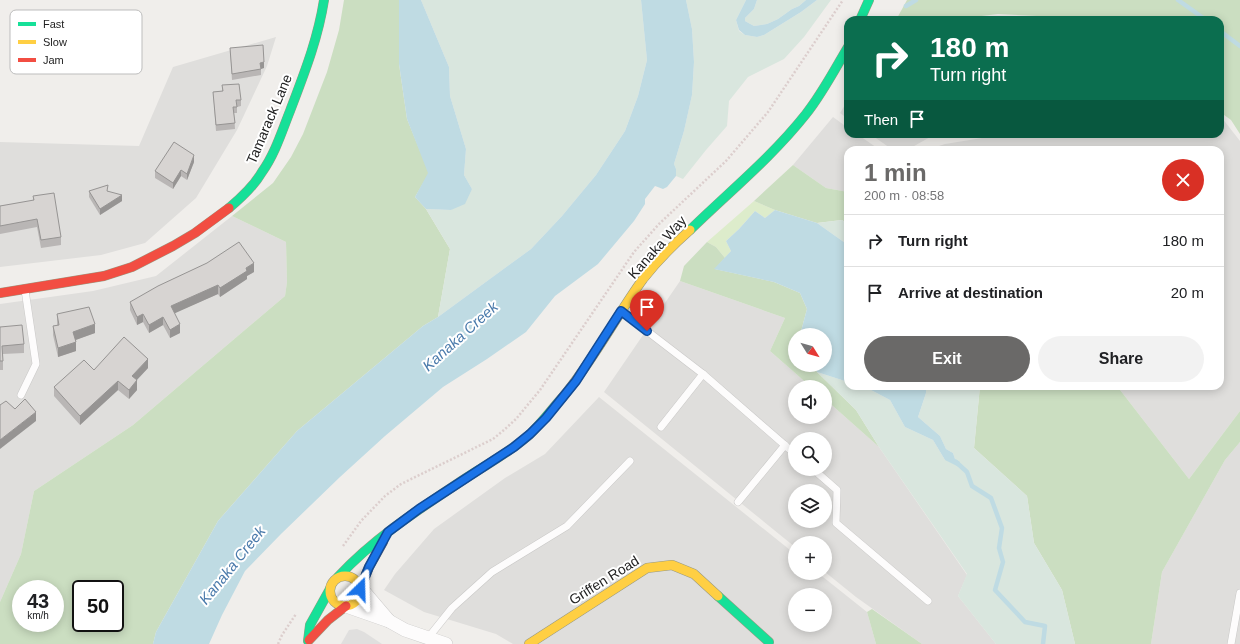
<!DOCTYPE html>
<html lang="en">
<head>
<meta charset="utf-8">
<style>
  :root { --surface:#fff; --page:#f2f2f2; --text:#202124; --muted:#757577; --line:#e0e0e0; --accent:#6a6968 }
  body { margin:0; font-family:Helvetica,sans-serif; background:var(--page); color:var(--text); height:100vh; display:flex; flex-direction:column; font-size:15px; white-space:nowrap }
  * { box-sizing:border-box; margin:0 }
  p { font-size:13px; color:var(--muted) }
  .icon { flex:none; width:22px; height:22px; fill:none; stroke:currentColor; stroke-width:2; stroke-linecap:round; stroke-linejoin:round }
  .map { position:relative; flex:1; overflow:hidden }
  .drawer { position:absolute; left:844px; top:146px; width:380px; height:244px; display:flex; flex-direction:column; background:var(--surface); border-radius:12px; box-shadow:0 2px 10px #0003 }
  .drawer>* { flex:none }
  .top-card { position:absolute; left:844px; top:16px; width:380px; height:122px; border-radius:12px; box-shadow:0 2px 10px #0003; background:#0b6e4f; color:#fff; overflow:hidden }
  .needle { width:26px; rotate:127deg }
  .tools { position:absolute; left:788px; top:328px; display:grid; gap:8px }
  .tools a { display:grid; place-items:center; width:44px; height:44px; border-radius:50%; background:var(--surface); box-shadow:0 2px 10px #0003; font-size:20px }
  .speed { position:absolute; left:12px; top:580px; display:flex; gap:8px; font-size:20px; font-weight:700; text-align:center }
  .speed>* { display:grid; place-content:center; width:52px; height:52px; border-radius:50%; background:var(--surface); box-shadow:0 2px 10px #0003; line-height:1 }
  .speed small { font-size:10px; font-weight:400 }
  .speed .limit { border:2px solid #111; border-radius:6px; background:#fff; color:#111 }
  .pin { position:absolute; display:grid; place-items:center; width:34px; height:34px; color:#fff; margin:-41px -17px; border-radius:50% 50% 50% 0; rotate:-45deg; box-shadow:0 0 4px #0007 }
  .pin .icon { rotate:45deg }
  .me { position:absolute; width:44px; margin:-22px; rotate:22deg; stroke-linejoin:round; filter:drop-shadow(0 0 3px #0008) }
  .turn { display:flex; align-items:center; gap:14px; height:84px; padding:0 20px; font-size:18px }
  .turn .icon { width:52px; height:52px; stroke-width:2.5 }
  .turn b { display:block; font-size:28px; line-height:34px }
  .then { display:flex; align-items:center; height:38px; padding:0 20px; background:#0003; gap:8px; font-size:15px }
  .round { display:grid; place-items:center; flex:none; width:42px; height:42px; border-radius:21px; background:var(--page) }
  .overview { display:flex; align-items:center; justify-content:space-between; height:68px; padding:0 20px }
  h1 { font-size:24px; font-weight:700; line-height:30px; color:var(--accent) }
  .cta { display:flex; gap:8px; margin-top:auto; padding:8px 20px }
  .cta a { flex:1; height:46px; border-radius:24px; background:var(--accent); color:#fff; font-size:16px; font-weight:700; line-height:46px; text-align:center }
  .cta a+a { background:var(--page); color:var(--text) }
  ul { padding:0; list-style:none }
  li { display:flex; align-items:center; gap:12px; height:52px; padding:0 20px; border-top:1px solid var(--line) }
  li div { flex:1 }
  li b { display:block; font-size:15px }
  li em { font-style:normal }
  .map>svg:first-child { display:block }
</style>
</head>
<body>
<div class="map">
<svg width="1240" height="644" viewBox="0 0 1240 644">
  <rect width="100%" height="100%" fill="#f0eeeb"/>
  <!-- residential -->
  <g fill="#dfdedc" fill-rule="evenodd">
    <polygon points="276,37 267,66 237,130 196,198 145,243 101,255 0,267 0,142 139,146 173,67"/>
    <polygon points="848,100 848,119 840,113"/>
    <polygon points="833,117 848,128 848,134 857,134 880,150 848,150 848,192 826,188 793,165"/>
    <polygon points="1220,117 1222,118 1240,141 1240,411 1189,479 1117,386 1220,386 1220,150 927,150 945,144 1007,134 1220,134"/>
    <polygon points="870,134 942,134 932,136 907,150 893,150"/>
    <polygon points="232,216 286,242 287,282 285,296 133,425 34,491 21,554 0,602 0,304 93,291 156,276"/>
    <path d="M680 281 785 318 770 351 811 387H795V417H825V399L879 447 967 575 958 596 996 644H922L856 597 825 572V543H795V547L604 392ZM795 439H825V469H795ZM795 491H825V521H795Z"/>
    <path d="M599 397 795 554V573H818L867 612 876 644H513L496 634 424 612 384 590 395 574 434 529 505 478 545 454ZM795 595H825V625H795Z"/>
    <polygon points="1240,442 1240,644 1151,644 1162,572 1225,460"/>
  </g>
  <!-- grass -->
  <polygon fill="#ddeccb" points="754,201 775,210 765,218 755,211 739,229 726,241 731,251 725,258 716,247 707,242"/>
  <!-- forest -->
  <g fill="#cbdec1" fill-rule="evenodd">
    <path d="M344 0H399V64L407 119 429 173 415 197 426 209 450 249 438 317 423 326 297 431 218 521 156 632 153 644H0V602L21 554 34 491 133 425 285 296 287 282 286 242 232 216 273 183 291 157 303 134 327 72 339 30ZM21 589H55V623H21ZM81 589H115V623H81Z"/>
    <polygon points="907,0 1240,0 1240,134 1231,120 1220,112 1220,20 1051,20 1037,16 998,14 949,20 896,20"/>
    <polygon points="793,165 826,188 848,192 848,224 842,220 817,223 775,210 754,201"/>
    <polygon points="707,242 716,247 725,258 715,269 774,282 800,293 807,309 800,335 795,335 795,365 814,365 817,372 856,410 879,447 825,399 825,387 811,387 770,351 785,318 680,281 684,266"/>
    <polygon points="980,386 1117,386 1189,479 1240,411 1240,442 1225,460 1162,572 1151,644 1075,644 1062,590 1034,543 1027,496 974,448"/>
    <polygon points="872,609 922,644 876,644 867,612"/>
  </g>
  <!-- wetland -->
  <g fill="#d9e6de">
    <polygon points="421,0 641,0 647,60 638,96 625,131 596,175 562,216 531,249 438,317 450,249 426,209 451,210 472,189 464,175 466,149 450,96 449,67"/>
    <polygon points="686,0 746,0 736,20 739,31 745,35 757,37 764,35 801,12 817,0 831,0 804,37 784,59 748,77 729,101 727,126 706,150 683,179 676,176 676,169 674,164 684,131 692,95 694,62 692,29"/>
    <polygon points="757,0 806,0 799,6 792,9 778,19 767,24 754,26 745,21 745,18 754,9"/>
    <polygon points="842,220 848,224 848,245 817,223"/>
    <polygon points="817,372 848,382 848,386 859,386 871,390 890,400 905,427 933,440 945,460 955,459 953,453 946,449 940,436 918,417 926,393 926,386 980,386 974,448 1027,496 1034,543 1062,590 1075,644 996,644 958,596 967,574 879,447 856,410"/>
  </g>
  <!-- parking -->
  <polygon fill="#e0dfde" points="357,629 364,632 382,644 341,644 349,630"/>
  <!-- water -->
  <g fill="#bfdbe3">
    <polygon points="399,0 421,0 449,67 450,96 466,149 464,175 472,189 465,204 451,210 426,209 415,197 428,173 407,119 399,64"/>
    <polygon points="641,0 686,0 692,29 694,62 692,95 684,131 674,164 676,169 676,176 667,187 663,189 655,186 645,199 645,204 634,221 598,264 555,296 526,332 487,359 443,387 385,436 340,477 281,534 245,571 222,615 209,644 153,644 156,632 218,521 297,431 423,326 438,317 531,249 562,216 596,175 625,131 638,96 647,60"/>
    <polygon points="746,0 757,0 754,9 745,18 745,21 754,26 767,24 778,19 792,9 799,6 806,0 817,0 801,12 764,35 757,37 745,35 739,30 736,20"/>
    <polygon points="775,210 817,223 848,245 848,382 817,372 814,365 825,365 825,335 800,335 807,309 800,293 774,282 714,269 731,251 726,241 739,229 755,211 765,218"/>
    <polygon points="859,386 926,386 926,393 918,417 940,436 946,449 953,453 955,459 960,462 959,467 945,460 933,440 905,427 890,400 871,390"/>
  </g>
  <g fill="none" stroke-linecap="round" stroke-linejoin="round">
    <!-- stream -->
    <g stroke="#bfdbe3" stroke-width="4.5">
      <polyline points="1178,0 1206,20"/>
      <polyline points="906,6 916,0"/>
      <polyline points="1220,31 1240,46"/>
      <polyline points="956,462 967,472 972,486 991,498 1002,528 999,548 1003,562 995,590 1025,622 1045,626 1043,644"/>
    </g>
    <!-- lane casing -->
    <g stroke="#c9c8c7" stroke-width="8">
      <g id="lane">
        <polyline points="621,311 703,374 795,454"/>
        <polyline points="21,395 36,364 25,290"/>
        <polyline points="661,427 703,374"/>
        <polyline points="813,469 837,490 836,523 928,601"/>
        <polyline points="738,502 785,445"/>
        <polyline points="428,638 452,608 492,572 567,526 630,461"/>
        <polyline points="1231,644 1240,593"/>
      </g>
    </g>
    <!-- street casing -->
    <g stroke="#c9c8c7" stroke-width="14">
      <g id="street">
        <polyline points="360,589 366,594 389,621"/>
        <polyline points="346,606 389,621 405,630 446,644"/>
      </g>
    </g>
    <!-- fast casing -->
    <g stroke="#999a82" stroke-width="10">
      <g id="fast">
        <polyline points="860,20 869,0"/>
        <path d="M229 208C241 198 254 186 262 172 275 154 282 131 290 111 304 74 318 39 324 0"/>
        <path d="M690 230C729 192 772 157 806 114 822 94 835 69 848 47"/>
        <path d="M338 577C375 537 421 508 466 478 487 464 510 452 529 435 541 424 551 410 562 398"/>
        <polyline points="718,596 769,642"/>
        <polyline points="308,641 310,625 330,589"/>
      </g>
    </g>
    <!-- slow casing -->
    <g stroke="#999a82" stroke-width="10">
      <g id="slow">
        <path d="M562 398C593 361 615 318 643 279 657 261 673 245 690 230"/>
        <circle cx="345" cy="591" r="15"/>
        <polyline points="529,644 647,568 672,565 694,574 718,596"/>
      </g>
    </g>
    <!-- jam casing -->
    <g stroke="#999a82" stroke-width="10">
      <g id="jam">
        <polyline points="0,293 104,276 132,267 173,246 195,233 229,208"/>
        <polyline points="360,589 369,567 383,542"/>
        <polyline points="309,640 328,620 346,606"/>
      </g>
    </g>
    <!-- path -->
    <g stroke="#dccecd" stroke-width="2.5" stroke-dasharray="2 2" stroke-linecap="butt">
      <polyline points="343,546 361,521 385,496 401,484 493,439 504,430 516,419 540,390 634,252 659,224 726,161 768,112 843,0"/>
      <polyline points="278,644 282,635 296,614"/>
    </g>
    <!-- lane -->
    <use href="#lane" stroke="#fdfcfc" stroke-width="7"/>
    <!-- street -->
    <use href="#street" stroke="#fdfcfc" stroke-width="13"/>
    <!-- fast -->
    <use href="#fast" stroke="#16e098" stroke-width="9"/>
    <!-- slow -->
    <use href="#slow" stroke="#ffcf43" stroke-width="9"/>
    <!-- jam -->
    <use href="#jam" stroke="#f24e42" stroke-width="9"/>
  </g>
  <!-- wall -->
  <g fill="#b9b6b5">
    <polygon points="230,48 264,68 261,69 261,75 232,80"/>
    <polygon points="222,85 241,100 241,106 237,107 237,113 234,113 235,129 216,131 213,92 222,91"/>
    <polygon points="194,162 187,180 181,176 173,189 155,178 155,171"/>
    <polygon points="89,191 108,191 122,201 100,215 89,197"/>
    <polygon points="33,196 61,237 61,245 41,248 37,227 0,234 0,206 33,201"/>
    <polygon points="254,272 247,276 247,279 220,297 218,294 174,313 180,333 170,338 163,325 149,333 143,322 137,325 130,310 130,302"/>
    <polygon points="57,314 95,333 75,340 76,351 58,357 53,335 53,326 57,325"/>
    <polygon points="0,327 24,344 24,353 3,354 3,370 0,370"/>
    <polygon points="148,368 137,380 137,390 129,399 118,390 80,425 54,396 54,387 94,370"/>
  </g>
  <!-- shaded-wall -->
  <g fill="#969493">
    <polygon points="264,62 264,68 260,69 260,63"/>
    <polygon points="194,155 194,162 187,180 187,174"/>
    <polygon points="181,170 181,176 173,189 173,183"/>
    <polygon points="122,195 122,201 100,215 100,209"/>
    <polygon points="254,263 254,272 247,276 247,279 220,297 220,288 246,268"/>
    <polygon points="218,285 218,294 171,315 171,306"/>
    <polygon points="143,314 143,322 137,325 137,317"/>
    <polygon points="163,317 163,325 149,333 149,325"/>
    <polygon points="95,324 95,333 73,341 73,332"/>
    <polygon points="180,324 180,333 170,338 170,330"/>
    <polygon points="76,342 76,351 58,357 58,348"/>
    <polygon points="148,359 148,368 132,385 132,376"/>
    <polygon points="137,380 137,390 129,399 129,390"/>
    <polygon points="118,381 118,390 80,425 80,416"/>
    <polygon points="36,412 36,421 0,449 0,440"/>
  </g>
  <!-- building -->
  <g fill="#d7d4d2" stroke="#969493">
    <polygon points="263,45 264,62 260,63 261,69 232,74 230,48"/>
    <polygon points="239,84 241,100 236,100 237,107 233,107 235,123 216,125 213,92 223,91 222,85"/>
    <polygon points="174,142 194,155 187,174 181,170 173,183 155,171"/>
    <polygon points="108,185 107,191 122,195 100,209 89,191"/>
    <polygon points="54,193 61,237 41,240 37,219 0,226 0,206 34,200 33,196"/>
    <polygon points="239,242 254,263 246,268 247,271 220,288 218,285 171,306 180,324 170,330 163,317 149,325 143,314 137,317 130,302 158,286 207,263"/>
    <polygon points="89,307 95,324 73,332 76,342 58,348 53,326 59,325 57,314"/>
    <polygon points="22,325 24,344 2,346 3,361 0,361 0,327"/>
    <polygon points="124,337 148,359 132,376 137,380 129,390 118,381 80,416 54,387 84,360 94,370"/>
    <polygon points="25,399 36,412 0,440 0,405 6,401 15,409"/>
  </g>
  <g fill="none" stroke-linecap="round" stroke-linejoin="round">
    <!-- route casing -->
    <g stroke="#114b97" stroke-width="10">
      <polyline id="route" points="360,589 369,567 388,532 419,509 514,447 530,434 546,418 576,381 621,311 647,331"/>
    </g>
    <!-- route -->
    <use href="#route" stroke="#1a73e8" stroke-width="7"/>
  </g>
  <g text-anchor="middle" dominant-baseline="central" stroke-width="4" stroke-linejoin="round" paint-order="stroke">
    <!-- street labels -->
    <g font-size="14" fill="#222" stroke="#fff">
      <text transform="translate(269 119) rotate(-67)">Tamarack Lane</text>
      <text transform="translate(657 247) rotate(-48)">Kanaka Way</text>
      <text transform="translate(604 580) rotate(-32)">Griffen Road</text>
    </g>
    <!-- water labels -->
    <g font-size="15" font-style="italic" fill="#4a7aab" stroke="#fff">
      <text transform="translate(460 336) rotate(-42)">Kanaka Creek</text>
      <text transform="translate(232 565) rotate(-51)">Kanaka Creek</text>
    </g>
  </g>
  <!-- legend -->
  <rect x="10" y="10" width="132" height="64" rx="6" fill="#fff" stroke="#bdbdbd" stroke-width="1"/>
  <rect x="18" y="22" width="18" height="4" fill="#16e098"/>
  <rect x="18" y="40" width="18" height="4" fill="#ffcf43"/>
  <rect x="18" y="58" width="18" height="4" fill="#f24e42"/>
  <g font-size="11" fill="#222">
    <text x="43" y="28">Fast</text>
    <text x="43" y="46">Slow</text>
    <text x="43" y="64">Jam</text>
  </g>
</svg>
<div class="tools">
<a><svg class="needle" viewBox="-14 -14 28 28"><path d="M0-13l5 13h-10z" fill="#e53935"/><path d="M0 13l5-13h-10z" fill="#757577"/></svg></a>
<a><svg class="icon" aria-label="sound" viewBox="0 0 24 24"><path d="M4 9h4l5-4v14l-5-4H4zM17 9q2 3 0 6"/></svg></a>
<a><svg class="icon" aria-label="search" viewBox="0 0 24 24"><circle cx="10" cy="10" r="6"/><path d="M15 15l6 6"/></svg></a>
<a><svg class="icon" aria-label="layers" viewBox="0 0 24 24"><path d="M12 4l9 5-9 5-9-5zM3 14l9 5 9-5"/></svg></a>
<a>+</a>
<a>−</a>
</div>
<div class="speed"><div>43<small>km/h</small></div><div class="limit">50</div></div>
<div class="pin" style="left:647px;top:331px;background:#d93025"><svg class="icon" aria-label="arrive" viewBox="0 0 24 24"><path d="M6 21V4h12l-3 4 3 4H6"/></svg></div>
<svg class="me" style="left:360px;top:589px" viewBox="-20 -20 40 40"><path d="M0-17L14 15 0 8-14 15z" fill="#1a73e8" stroke="#fff" stroke-width="4"/></svg>
<div class="top-card">
<div class="turn"><svg class="icon" aria-label="right" viewBox="0 0 24 24"><path d="M7 20v-9h11M14 6l5 5-5 5"/></svg><div><b>180 m</b>Turn right</div></div>
<div class="then">Then<svg class="icon" aria-label="arrive" viewBox="0 0 24 24"><path d="M6 21V4h12l-3 4 3 4H6"/></svg></div>
</div>
<section class="drawer">
<div class="overview"><div><h1>1 min</h1><p>200 m · 08:58</p></div><a class="round" style="background:#d93025;color:#fff"><svg class="icon" aria-label="close" viewBox="0 0 24 24"><path d="M6 6l12 12M18 6L6 18"/></svg></a></div>
<ul>
<li><svg class="icon" aria-label="right" viewBox="0 0 24 24"><path d="M7 20v-9h11M14 6l5 5-5 5"/></svg><div><b>Turn right</b></div><em>180 m</em></li>
<li><svg class="icon" aria-label="arrive" viewBox="0 0 24 24"><path d="M6 21V4h12l-3 4 3 4H6"/></svg><div><b>Arrive at destination</b></div><em>20 m</em></li>
</ul>
<div class="cta"><a>Exit</a><a>Share</a></div>
</section>
</div>
</body>
</html>
